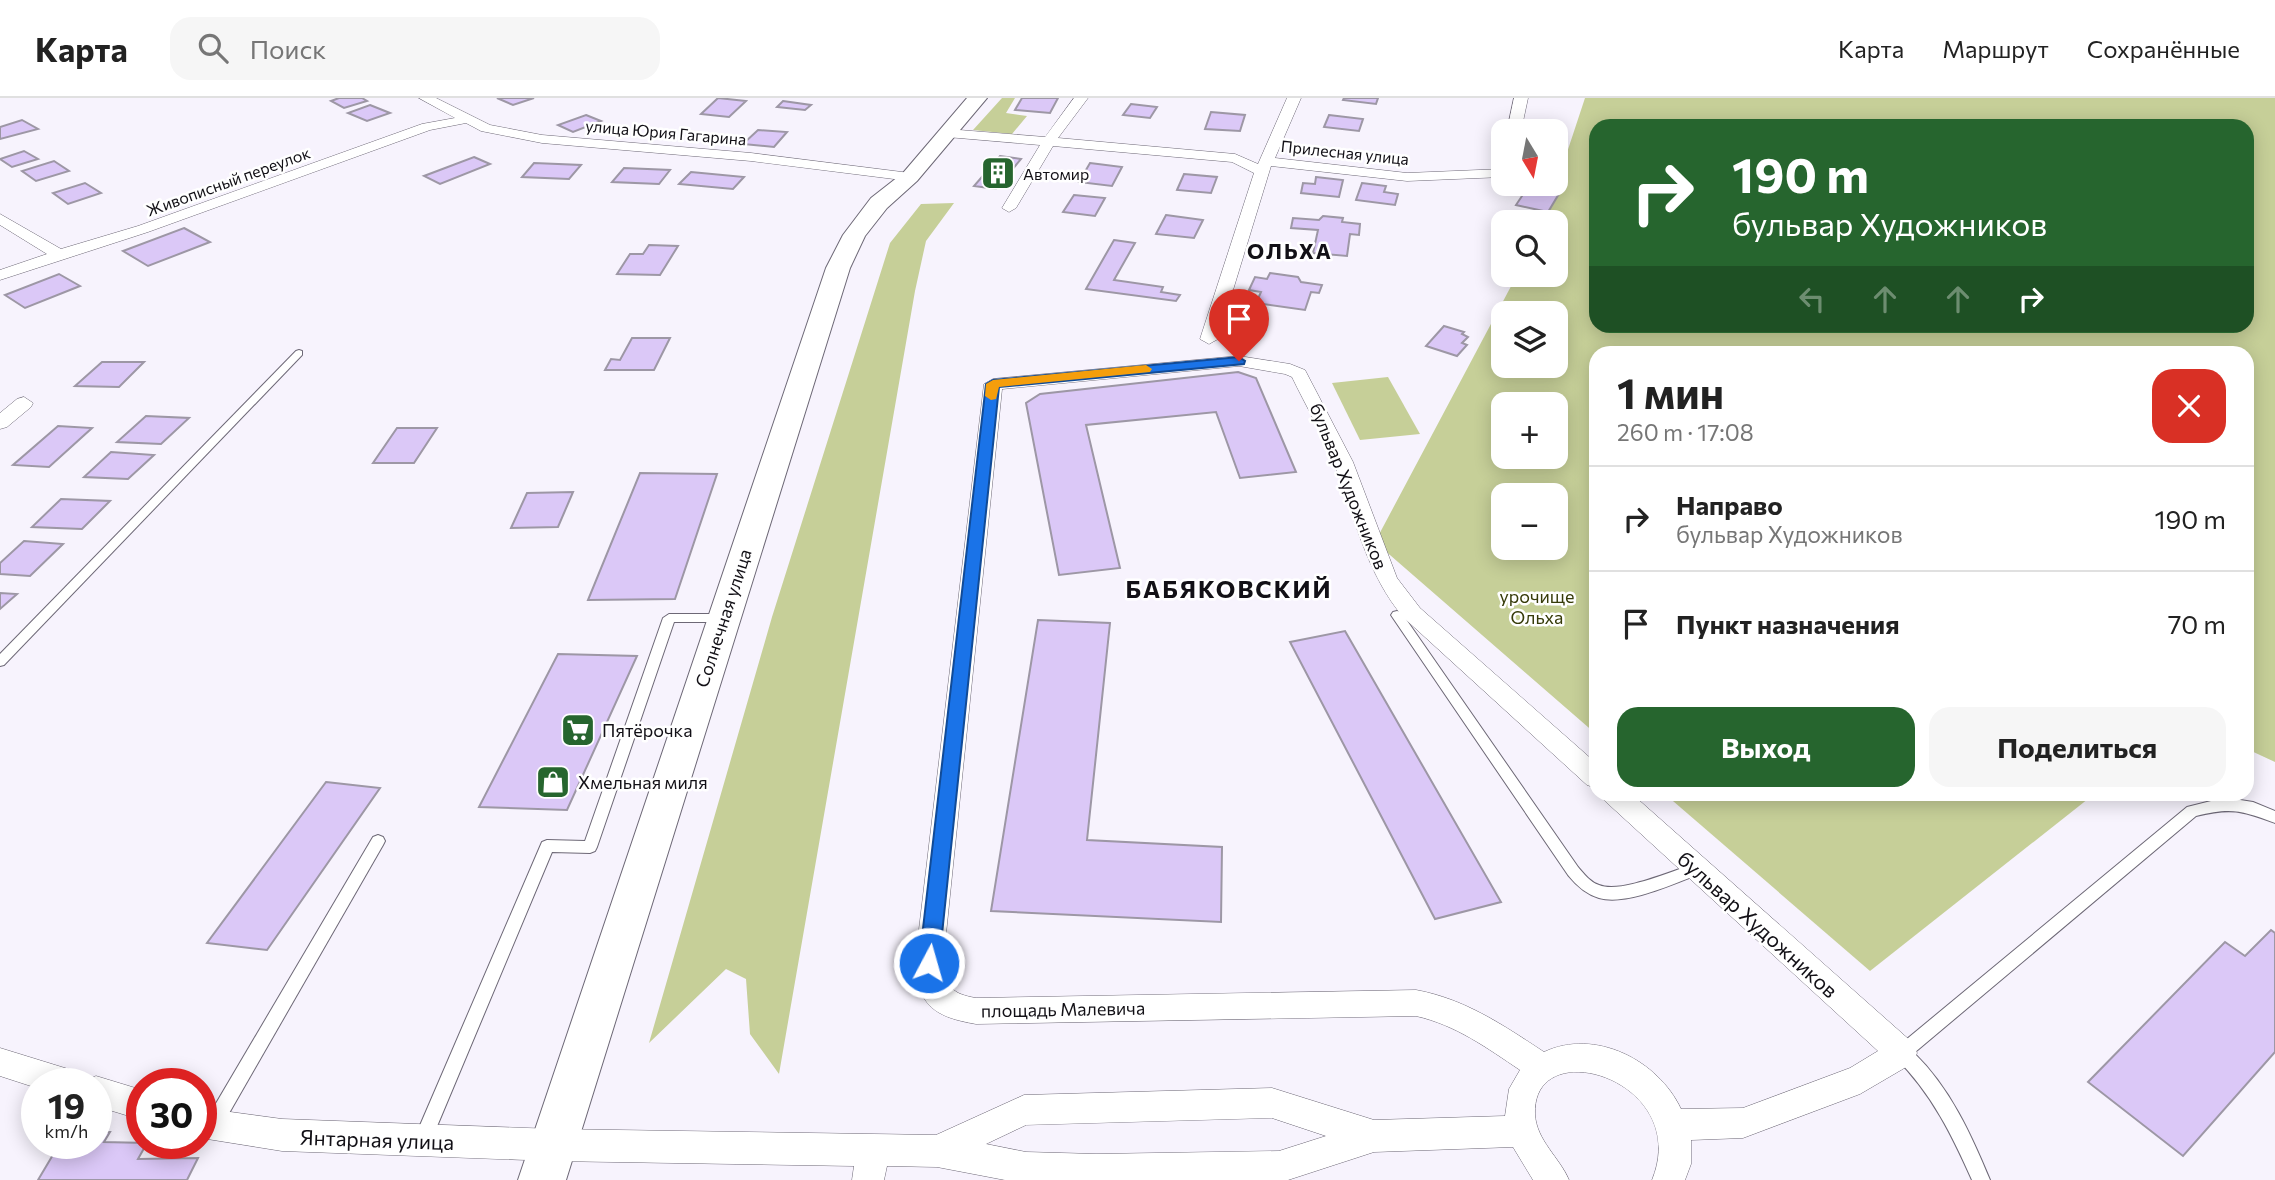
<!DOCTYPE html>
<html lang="ru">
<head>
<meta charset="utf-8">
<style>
  :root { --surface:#fff; --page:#f6f6f6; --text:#222; --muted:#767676; --line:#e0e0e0; --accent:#26652e }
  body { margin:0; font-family:Commissioner,sans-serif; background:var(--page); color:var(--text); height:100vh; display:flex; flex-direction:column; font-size:26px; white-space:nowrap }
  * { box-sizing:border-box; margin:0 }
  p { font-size:23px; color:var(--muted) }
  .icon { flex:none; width:38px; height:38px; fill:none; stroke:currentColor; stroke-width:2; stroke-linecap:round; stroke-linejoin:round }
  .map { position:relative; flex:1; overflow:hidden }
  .details { position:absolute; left:1589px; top:248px; width:665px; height:455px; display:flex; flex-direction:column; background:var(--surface); border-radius:21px; box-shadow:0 4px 18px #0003 }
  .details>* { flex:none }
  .guide { position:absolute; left:1589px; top:21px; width:665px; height:214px; border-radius:21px; box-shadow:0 4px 18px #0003; background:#26652e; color:#fff; overflow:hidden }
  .needle { width:46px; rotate:170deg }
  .controls { position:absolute; left:1491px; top:21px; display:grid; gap:14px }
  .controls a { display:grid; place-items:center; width:77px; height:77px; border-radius:14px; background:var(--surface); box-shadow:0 4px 18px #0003; font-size:35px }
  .speed { position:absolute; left:21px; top:970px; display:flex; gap:14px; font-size:35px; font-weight:700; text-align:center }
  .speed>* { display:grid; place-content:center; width:91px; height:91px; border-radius:50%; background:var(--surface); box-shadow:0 4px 18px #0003; line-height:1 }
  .speed small { font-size:18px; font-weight:400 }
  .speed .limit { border:10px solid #d22; background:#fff; color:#111 }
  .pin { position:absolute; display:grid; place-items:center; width:60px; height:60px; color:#fff; margin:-72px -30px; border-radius:50% 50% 50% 0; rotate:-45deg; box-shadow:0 0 7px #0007 }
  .pin .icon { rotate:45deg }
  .me { position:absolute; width:77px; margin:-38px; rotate:6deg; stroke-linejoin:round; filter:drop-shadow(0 0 5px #0008) }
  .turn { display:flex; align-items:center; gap:24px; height:147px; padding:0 28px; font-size:32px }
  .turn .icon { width:91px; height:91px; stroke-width:2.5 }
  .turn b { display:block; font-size:49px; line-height:60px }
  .lanes { display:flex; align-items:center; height:66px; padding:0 28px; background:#0003; justify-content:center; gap:35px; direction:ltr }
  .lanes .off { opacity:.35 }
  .round { display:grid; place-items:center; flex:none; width:74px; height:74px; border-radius:21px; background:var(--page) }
  .overview { display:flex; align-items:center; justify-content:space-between; height:119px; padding:0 28px }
  h1 { font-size:42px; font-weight:700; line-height:52px }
  .button { display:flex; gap:14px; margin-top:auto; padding:14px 28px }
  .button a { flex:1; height:80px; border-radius:21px; background:var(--accent); color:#fff; font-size:28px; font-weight:700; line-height:80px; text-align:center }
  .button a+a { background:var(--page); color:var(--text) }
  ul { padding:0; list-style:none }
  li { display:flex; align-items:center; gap:21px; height:105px; padding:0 28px; border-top:2px solid var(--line) }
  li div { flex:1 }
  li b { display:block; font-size:26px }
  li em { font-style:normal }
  header { display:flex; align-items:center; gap:42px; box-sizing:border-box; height:98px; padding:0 35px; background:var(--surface); border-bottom:2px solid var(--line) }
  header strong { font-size:33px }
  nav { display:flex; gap:38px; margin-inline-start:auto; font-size:24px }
  .search { width:490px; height:63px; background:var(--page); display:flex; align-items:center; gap:18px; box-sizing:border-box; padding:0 24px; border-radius:21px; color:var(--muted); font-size:26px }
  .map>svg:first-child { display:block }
</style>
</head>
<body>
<header>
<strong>Карта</strong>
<div class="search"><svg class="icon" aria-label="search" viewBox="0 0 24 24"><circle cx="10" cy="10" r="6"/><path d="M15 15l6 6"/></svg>Поиск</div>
<nav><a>Карта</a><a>Маршрут</a><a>Сохранённые</a></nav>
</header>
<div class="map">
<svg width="2275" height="1082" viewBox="0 0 2275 1082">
  <rect width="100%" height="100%" fill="#f7f3fd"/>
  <!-- green -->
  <g fill="#c6cf98" fill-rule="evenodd">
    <polygon points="1002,0 1015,0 1006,15 1027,18 1012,36 973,32"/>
    <path d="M1585 0H2275V664L2247 651V256H1596V636L1375 444 1517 177H1556V124H1544ZM1596 28H2247V228H1596ZM1503 215H1556V268H1503ZM1503 306H1556V359H1503ZM1503 397H1556V450H1503Z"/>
    <polygon points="954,105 926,143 915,193 779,976 750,936 746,881 726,871 649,945 772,519 890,145 921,106"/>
    <polygon points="1388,279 1420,336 1360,342 1332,285"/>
    <polygon points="1666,697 2093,697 1870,873"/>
  </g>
  <!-- building -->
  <g fill="#dbc8f7" stroke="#9d97a5" stroke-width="2">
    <polygon points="339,0 362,0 367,3 344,10 331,3"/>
    <polygon points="497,0 534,0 513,7"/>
    <polygon points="718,0 746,3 729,19 701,16"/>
    <polygon points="1022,0 1058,0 1050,15 1015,12"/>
    <polygon points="1344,0 1378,0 1376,6 1343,2"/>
    <polygon points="783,3 811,7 805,12 777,9"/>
    <polygon points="1131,6 1157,9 1150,20 1123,17"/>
    <polygon points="370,7 390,15 367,23 348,15"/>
    <polygon points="1211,14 1245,17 1240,33 1205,31"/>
    <polygon points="586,17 601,23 573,34 558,27"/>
    <polygon points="1329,17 1363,21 1359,33 1324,29"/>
    <polygon points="22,22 38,31 0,41 0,29"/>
    <polygon points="758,32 787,34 774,49 743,46"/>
    <polygon points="24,53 38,61 12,69 0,61"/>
    <polygon points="1000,58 1021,61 996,91 974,88"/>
    <polygon points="474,59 490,66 440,86 424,78"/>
    <polygon points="54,63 69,73 36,83 22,73"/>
    <polygon points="534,65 581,67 569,81 522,79"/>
    <polygon points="1090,65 1122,69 1112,88 1079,84"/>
    <polygon points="624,70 670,72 659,86 612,84"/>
    <polygon points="691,74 744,79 733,91 679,86"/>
    <polygon points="1184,76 1217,79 1211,95 1177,92"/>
    <polygon points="1316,79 1343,82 1339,99 1301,95 1303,85 1315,86"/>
    <polygon points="85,85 101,95 68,106 53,95"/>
    <polygon points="1362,85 1386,88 1384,94 1398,96 1395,107 1356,102"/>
    <polygon points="1530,86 1563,89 1548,114 1516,107"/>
    <polygon points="1074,97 1105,100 1095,118 1063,114"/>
    <polygon points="1166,117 1203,122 1194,140 1156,136"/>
    <polygon points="1323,118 1343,120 1342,124 1360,126 1359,137 1350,136 1347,158 1313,155 1318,132 1291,130 1293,120 1319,122"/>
    <polygon points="184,130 210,144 148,168 123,153"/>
    <polygon points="1114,142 1135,145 1114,182 1163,189 1161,194 1180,197 1176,203 1086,191"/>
    <polygon points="649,147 678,148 660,177 617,176 630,156 643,156"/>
    <polygon points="1270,175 1298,179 1301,184 1322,187 1319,195 1311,194 1305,212 1256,205 1261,194 1249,192 1255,179 1267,181"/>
    <polygon points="59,176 80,188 25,210 5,197"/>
    <polygon points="1444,228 1464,234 1462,236 1468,239 1462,245 1467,247 1457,258 1426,248"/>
    <polygon points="632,240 670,240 654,272 605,272 611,261 620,262"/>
    <polygon points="102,264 144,264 119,289 75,288"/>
    <polygon points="1238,274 1256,280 1296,374 1240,380 1216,314 1086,327 1120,470 1059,477 1026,305 1040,296"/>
    <polygon points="146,318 189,320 161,346 117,344"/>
    <polygon points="58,328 92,330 49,369 13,367"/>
    <polygon points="397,330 437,330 414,365 373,365"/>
    <polygon points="111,354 154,357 128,381 84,379"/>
    <polygon points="640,375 717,376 675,501 588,502"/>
    <polygon points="573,394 558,429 511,430 527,395"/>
    <polygon points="61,401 110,403 82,431 32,429"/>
    <polygon points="24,443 63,446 30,478 0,476 0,465"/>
    <polygon points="0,495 17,496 0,511"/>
    <polygon points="1038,522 1110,525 1087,742 1222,749 1221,824 991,813"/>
    <polygon points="1345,533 1501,804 1435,821 1290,544"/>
    <polygon points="558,556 637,558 567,712 479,709"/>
    <polygon points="326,684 380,690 267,852 207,845"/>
    <polygon points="2271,832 2275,835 2275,954 2183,1058 2088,984 2225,844 2245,858"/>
    <polygon points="96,1034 110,1034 104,1044 147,1045 138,1061 198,1060 187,1082 38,1082 60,1045 96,1045"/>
  </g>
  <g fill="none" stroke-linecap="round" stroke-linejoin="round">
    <!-- lane casing -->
    <g stroke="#6d6876" stroke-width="2">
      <g id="lane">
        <polygon points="299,252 302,253 302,257 4,567 0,568 0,556 296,253"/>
        <path d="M1397 513 1401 514 1578 769C1584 776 1590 784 1599 787 1621 796 1674 772 1697 765L1702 767 1704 771 1702 775C1675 785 1627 808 1599 800 1586 796 1577 788 1568 777L1393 520 1391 517 1393 514Z"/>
        <polygon points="669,516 722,516 728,520 722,524 674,524 597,749 595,753 590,755 552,754 430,1045 424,1047 418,1045 415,1039 542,744 547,742 585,743 663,520"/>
        <path d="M2234 701 2253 704 2275 713V725C2242 713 2232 709 2196 718L1914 955C1950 990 1971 1036 1990 1082H1972C1952 1037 1932 996 1896 960L1894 955 1896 950 2187 709 2215 702Z"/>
        <polygon points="378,737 383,739 385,743 383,747 220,1031 214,1033 208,1031 206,1025 208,1019 373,739"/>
      </g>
    </g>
    <!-- street casing -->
    <g stroke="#6d6876" stroke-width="1">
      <g id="street">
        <polygon points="419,0 436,0 490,27 542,37 751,55 910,75 917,79 910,83 751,63 542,45 481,33 466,25 430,32 148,134 0,182 0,172 47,156 0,127 0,116 61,151 138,128 422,26 455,20"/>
        <polygon points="1074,0 1088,0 1058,40 1235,56 1258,66 1287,0 1301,0 1275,60 1407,75 1503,71 1503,79 1407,83 1271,68 1218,241 1209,246 1200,241 1254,75 1232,64 1053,48 1016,110 1009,114 1002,110 1040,47 947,39 940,35 947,31 1045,39"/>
        <polygon points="1514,0 1528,0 1521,33 1507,33"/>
        <path d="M1239 258 1290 266 1305 272 1353 364 1397 480 1420 510 1596 665V690L1587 687 1404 520C1367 477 1355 420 1335 368 1323 337 1306 308 1292 279L1285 276 1239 268 1002 291 943 865C946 889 952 896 976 900L1416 892C1465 901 1503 927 1544 954 1595 930 1658 962 1681 1011L1743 1010 1850 970 1878 953 1605 703 1601 696H1632L1913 945 1917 955 1913 965 1860 996 1743 1040 1691 1042V1066L1685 1082H1652C1693 982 1532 933 1535 1016 1536 1042 1560 1060 1569 1082H1533L1513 1049 1374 1054 1288 1082H1005L937 1069 887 1068 884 1082H852L854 1068 553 1063 282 1053 201 1040V1010L282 1021 553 1031 936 1037 1024 997 1272 990 1374 1022 1505 1018 1509 991 1520 972C1487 950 1456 927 1416 918L976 926C935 919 918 908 915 865L984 286 993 281ZM1272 1020 1326 1038 1279 1053 1096 1056 1026 1054 986 1046 1026 1027Z"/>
        <polygon points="24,299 33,305 31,309 7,329 0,331 0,315 17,301"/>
        <polygon points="0,950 81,975 85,983 96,978 142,992 142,1022 96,1008 96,985 37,985 37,990 0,978"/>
      </g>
    </g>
    <!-- secondary casing -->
    <g stroke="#6d6876" stroke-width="2">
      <polygon id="secondary" points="967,0 987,0 917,83 887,110 865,138 850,170 566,1082 518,1082 826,170 843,137 871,100 903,75"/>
    </g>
    <!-- lane -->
    <use href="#lane" fill="#fff" fill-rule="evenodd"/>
    <!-- street -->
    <use href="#street" fill="#fff" fill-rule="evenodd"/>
    <!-- secondary -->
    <use href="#secondary" fill="#fff" fill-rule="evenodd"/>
  </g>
  <!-- route -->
  <polygon fill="#1a73e8" stroke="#114b97" stroke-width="2" points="1239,259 1245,263 1244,266 999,289 939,865 936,871 929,874 922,871 919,865 986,286 993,282"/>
  <!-- slow -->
  <polygon fill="#f59e0b" points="1146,267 1152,271 1150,274 999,289 996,301 991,302 985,298 986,286 993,282"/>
  <!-- icons -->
  <defs>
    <g id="building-square" transform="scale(1.75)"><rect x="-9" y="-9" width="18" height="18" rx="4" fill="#26652e" stroke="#fff"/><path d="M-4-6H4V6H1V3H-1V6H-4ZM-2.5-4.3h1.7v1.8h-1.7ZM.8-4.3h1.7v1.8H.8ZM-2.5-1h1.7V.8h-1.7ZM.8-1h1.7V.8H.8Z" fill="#fff"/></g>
    <g id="supermarket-square" transform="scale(1.75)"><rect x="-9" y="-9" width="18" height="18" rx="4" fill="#26652e" stroke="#fff"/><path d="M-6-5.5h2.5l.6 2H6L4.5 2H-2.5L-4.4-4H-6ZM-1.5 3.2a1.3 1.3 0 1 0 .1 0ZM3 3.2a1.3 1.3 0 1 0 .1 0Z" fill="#fff"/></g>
    <g id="shop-square" transform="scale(1.75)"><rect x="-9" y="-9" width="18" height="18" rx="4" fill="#26652e" stroke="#fff"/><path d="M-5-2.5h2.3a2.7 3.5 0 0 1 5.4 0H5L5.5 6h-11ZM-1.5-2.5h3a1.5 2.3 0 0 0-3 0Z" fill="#fff"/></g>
  </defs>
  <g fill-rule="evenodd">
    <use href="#building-square" x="998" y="75"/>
    <use href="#supermarket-square" x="578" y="632"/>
    <use href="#shop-square" x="553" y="684"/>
  </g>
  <g text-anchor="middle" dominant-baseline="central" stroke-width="5" stroke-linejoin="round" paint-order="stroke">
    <!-- far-street labels -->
    <g font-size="16" fill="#121016" stroke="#fff">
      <text transform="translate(666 34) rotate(5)">улица Юрия Гагарина</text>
      <text transform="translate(1345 54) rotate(6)">Прилесная улица</text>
      <text transform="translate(228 83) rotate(-20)">Живописный переулок</text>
    </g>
    <!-- far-poi labels -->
    <g font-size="16" fill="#121016" stroke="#fff" text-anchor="start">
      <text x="1023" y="75">Автомир</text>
    </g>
    <!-- street labels -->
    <g font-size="18" fill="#121016" stroke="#fff">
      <text transform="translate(1349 388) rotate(68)">бульвар Художников</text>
      <text transform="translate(723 520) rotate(-72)">Солнечная улица</text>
      <text transform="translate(1063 911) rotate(-1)">площадь Малевича</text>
    </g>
    <!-- park labels -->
    <g font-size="18" fill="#363b09" stroke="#fff">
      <text x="1537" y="498">урочище<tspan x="1537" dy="21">Ольха</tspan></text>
    </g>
    <!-- poi labels -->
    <g font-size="18" fill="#121016" stroke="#fff" text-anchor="start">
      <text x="602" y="632">Пятёрочка</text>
      <text x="578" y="684">Хмельная миля</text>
    </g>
    <!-- far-district labels -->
    <g font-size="21" font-weight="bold" letter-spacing="2" fill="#121016" stroke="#fff">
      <text x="1290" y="152">ОЛЬХА</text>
    </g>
    <!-- near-street labels -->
    <g font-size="21" fill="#121016" stroke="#fff">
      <text transform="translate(1758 826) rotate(42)">бульвар Художников</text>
      <text transform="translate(377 1041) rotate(2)">Янтарная улица</text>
    </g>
    <!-- district labels -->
    <g font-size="24" font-weight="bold" letter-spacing="2" fill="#121016" stroke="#fff">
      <text x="1229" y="490">БАБЯКОВСКИЙ</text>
    </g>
  </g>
</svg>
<div class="controls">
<a><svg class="needle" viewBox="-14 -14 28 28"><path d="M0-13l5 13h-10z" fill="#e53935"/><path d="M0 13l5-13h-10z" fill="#767676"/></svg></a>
<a><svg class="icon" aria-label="search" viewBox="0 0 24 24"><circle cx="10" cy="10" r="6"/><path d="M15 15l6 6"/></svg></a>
<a><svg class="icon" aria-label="layers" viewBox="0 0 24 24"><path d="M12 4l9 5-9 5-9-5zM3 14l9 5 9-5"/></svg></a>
<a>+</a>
<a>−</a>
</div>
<div class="speed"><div>19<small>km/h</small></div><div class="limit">30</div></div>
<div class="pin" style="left:1239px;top:263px;background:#d93025"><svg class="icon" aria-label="arrive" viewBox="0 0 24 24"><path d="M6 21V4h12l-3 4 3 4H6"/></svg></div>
<svg class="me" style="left:929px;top:865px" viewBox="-20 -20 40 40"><circle r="17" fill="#1a73e8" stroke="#fff" stroke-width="3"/><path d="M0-11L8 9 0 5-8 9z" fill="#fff"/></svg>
<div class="guide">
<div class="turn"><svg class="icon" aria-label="right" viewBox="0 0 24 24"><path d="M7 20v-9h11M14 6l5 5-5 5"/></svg><div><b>190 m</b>бульвар Художников</div></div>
<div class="lanes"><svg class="icon off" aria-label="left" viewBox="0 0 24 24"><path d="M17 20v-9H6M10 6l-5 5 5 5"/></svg><svg class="icon off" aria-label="ahead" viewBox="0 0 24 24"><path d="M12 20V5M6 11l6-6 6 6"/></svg><svg class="icon off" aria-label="ahead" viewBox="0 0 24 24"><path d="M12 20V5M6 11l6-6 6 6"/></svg><svg class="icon" aria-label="right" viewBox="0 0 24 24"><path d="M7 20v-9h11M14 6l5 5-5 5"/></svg></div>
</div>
<section class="details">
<div class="overview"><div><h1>1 мин</h1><p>260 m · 17:08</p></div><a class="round" style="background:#d93025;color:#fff"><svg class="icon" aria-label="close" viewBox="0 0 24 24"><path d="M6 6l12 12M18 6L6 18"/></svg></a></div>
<ul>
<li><svg class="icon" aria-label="right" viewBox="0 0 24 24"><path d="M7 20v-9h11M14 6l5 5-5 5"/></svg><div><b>Направо</b><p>бульвар Художников</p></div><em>190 m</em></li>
<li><svg class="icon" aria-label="arrive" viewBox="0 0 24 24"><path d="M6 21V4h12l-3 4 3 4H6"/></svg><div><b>Пункт назначения</b></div><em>70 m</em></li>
</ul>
<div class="button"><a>Выход</a><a>Поделиться</a></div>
</section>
</div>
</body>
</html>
